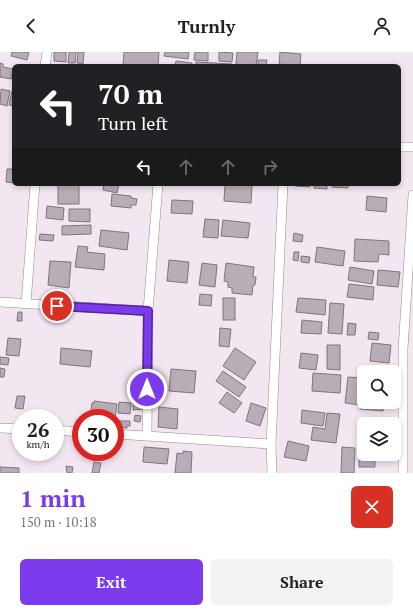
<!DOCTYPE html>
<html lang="en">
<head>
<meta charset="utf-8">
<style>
  :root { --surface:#fff; --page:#f2f2f2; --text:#202124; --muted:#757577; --accent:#7c3aed }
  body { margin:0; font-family:"PT Serif",serif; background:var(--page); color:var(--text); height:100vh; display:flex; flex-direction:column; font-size:15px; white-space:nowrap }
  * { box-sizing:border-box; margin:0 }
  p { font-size:13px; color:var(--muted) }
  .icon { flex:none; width:22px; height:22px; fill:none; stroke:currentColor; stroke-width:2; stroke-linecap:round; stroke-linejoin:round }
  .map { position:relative; height:421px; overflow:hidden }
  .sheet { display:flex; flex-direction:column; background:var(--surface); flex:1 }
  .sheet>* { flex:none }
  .guide { position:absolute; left:12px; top:12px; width:389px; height:122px; border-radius:6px; box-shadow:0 2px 6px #0003; background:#202124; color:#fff; overflow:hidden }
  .buttons { position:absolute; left:357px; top:313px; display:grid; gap:8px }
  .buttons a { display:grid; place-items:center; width:44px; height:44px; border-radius:6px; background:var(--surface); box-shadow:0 2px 6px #0003; font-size:20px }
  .speed { position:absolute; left:12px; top:357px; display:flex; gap:8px; font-size:20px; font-weight:700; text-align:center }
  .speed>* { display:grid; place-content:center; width:52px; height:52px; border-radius:50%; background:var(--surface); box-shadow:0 2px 6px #0003; line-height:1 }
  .speed small { font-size:10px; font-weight:400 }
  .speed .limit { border:6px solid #d22; background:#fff; color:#111 }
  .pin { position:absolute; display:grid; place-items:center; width:34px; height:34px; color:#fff; margin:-17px; border:2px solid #fff; border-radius:50%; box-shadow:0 1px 4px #0007 }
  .me { position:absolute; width:44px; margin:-22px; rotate:0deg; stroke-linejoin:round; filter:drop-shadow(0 0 3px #0008) }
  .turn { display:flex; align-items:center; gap:14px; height:84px; padding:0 20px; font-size:18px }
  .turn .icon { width:52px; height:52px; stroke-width:2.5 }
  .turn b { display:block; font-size:28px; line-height:34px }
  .lanes { display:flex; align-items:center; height:38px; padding:0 20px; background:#0003; justify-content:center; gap:20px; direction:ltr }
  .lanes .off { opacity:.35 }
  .round { display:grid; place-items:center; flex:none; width:42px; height:42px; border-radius:6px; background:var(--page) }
  .summary { display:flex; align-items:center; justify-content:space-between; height:68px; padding:0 20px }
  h1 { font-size:24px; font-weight:800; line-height:30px; color:var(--accent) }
  .cta { display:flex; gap:8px; margin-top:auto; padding:8px 20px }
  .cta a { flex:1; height:46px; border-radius:6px; background:var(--accent); color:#fff; font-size:16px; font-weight:800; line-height:46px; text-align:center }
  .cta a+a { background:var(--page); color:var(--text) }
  header { display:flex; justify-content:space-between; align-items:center; height:52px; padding:0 20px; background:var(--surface); font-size:18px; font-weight:800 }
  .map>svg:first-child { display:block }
</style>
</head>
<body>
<header><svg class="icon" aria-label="back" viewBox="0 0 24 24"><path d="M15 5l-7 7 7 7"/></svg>Turnly<svg class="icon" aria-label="person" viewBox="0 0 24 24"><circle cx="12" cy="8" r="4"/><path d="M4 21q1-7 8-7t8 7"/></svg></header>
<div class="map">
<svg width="413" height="421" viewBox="0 0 413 421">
  <rect width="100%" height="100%" fill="#f2e6f1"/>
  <!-- building -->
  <g fill="#b8adb7" stroke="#7f757e">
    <polygon points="12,0 29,0 27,8 11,4"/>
    <polygon points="54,0 66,0 66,10 54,9"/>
    <polygon points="69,0 76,0 75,11 68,11"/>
    <polygon points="78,0 84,0 83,12 77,11"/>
    <polygon points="124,0 159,0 158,14 123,13"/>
    <polygon points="165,0 189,0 188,7 164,4"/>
    <polygon points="195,0 208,0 208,9 194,8"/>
    <polygon points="219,0 233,1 232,10 219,9"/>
    <polygon points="237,0 258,0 256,14 236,12"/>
    <polygon points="280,0 301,2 300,14 279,14"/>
    <polygon points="258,8 267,8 266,14 258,14"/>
    <polygon points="176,9 192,11 192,14 175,14"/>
    <polygon points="196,10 232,12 232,14 196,14"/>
    <polygon points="0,11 3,12 3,15 13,17 11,27 0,25"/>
    <polygon points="1,37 10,39 7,54 0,52"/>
    <polygon points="12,39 14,39 14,54 9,53"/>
    <polygon points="7,117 14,117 14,131 6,130"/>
    <rect x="58" y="132" width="21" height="20"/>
    <polygon points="104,132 119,132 117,141 103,138"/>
    <polygon points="225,132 252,133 251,151 224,149"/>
    <polygon points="295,132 310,132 310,135 295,134"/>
    <polygon points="314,132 327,132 327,137 314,136"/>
    <polygon points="332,132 348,132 348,136 332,135"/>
    <polygon points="112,142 131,144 131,146 137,147 136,153 131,153 131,156 111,154"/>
    <polygon points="367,144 387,146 386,160 366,158"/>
    <polygon points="172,148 193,149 192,162 171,161"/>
    <polygon points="47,154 64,156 63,168 46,166"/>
    <polygon points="69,157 90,157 90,170 69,169"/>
    <polygon points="205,167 219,168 218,186 203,185"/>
    <polygon points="223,168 250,171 248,186 221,184"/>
    <polygon points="91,173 91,182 62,183 62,174"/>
    <polygon points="101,178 129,181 127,198 99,194"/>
    <polygon points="294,181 303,183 302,190 293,189"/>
    <polygon points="40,182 54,183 53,189 39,188"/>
    <polygon points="355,187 389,189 389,203 379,202 378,210 354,209"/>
    <polygon points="78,194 88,195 87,200 105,202 104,218 75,215"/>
    <polygon points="317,195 345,199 343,214 315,210"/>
    <polygon points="294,200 299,200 298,209 293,208"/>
    <polygon points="301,204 310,205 309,211 301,210"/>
    <polygon points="169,208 189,210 187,231 167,229"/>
    <polygon points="50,209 71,210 69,236 48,233"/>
    <polygon points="202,211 217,213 215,235 199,233"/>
    <polygon points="226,211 254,215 253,225 256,225 255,233 253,233 252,243 232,241 232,236 228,235 228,230 224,229"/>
    <polygon points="350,215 374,219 372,232 348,228"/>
    <polygon points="378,218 400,220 398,235 377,233"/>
    <polygon points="349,232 374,235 373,248 347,245"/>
    <polygon points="200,242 212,243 211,254 199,253"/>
    <rect x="223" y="246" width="12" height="22"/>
    <polygon points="298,246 326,248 325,263 296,260"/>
    <polygon points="330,251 344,252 342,282 328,281"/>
    <polygon points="18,260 22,260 22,269 17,269"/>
    <polygon points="302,268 322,270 321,282 301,281"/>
    <polygon points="348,271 356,272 355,283 347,283"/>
    <polygon points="220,276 231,277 229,295 219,294"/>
    <polygon points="369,280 379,281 378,288 368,287"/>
    <polygon points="8,286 21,287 19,304 6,303"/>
    <polygon points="372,291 391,293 389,311 370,309"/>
    <polygon points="327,293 340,293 340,318 327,317"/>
    <polygon points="61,296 92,299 90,315 60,312"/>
    <polygon points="235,296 256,310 244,328 223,314"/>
    <polygon points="301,301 318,303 316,318 299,316"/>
    <polygon points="0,305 9,306 8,313 0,312"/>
    <polygon points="0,316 5,317 4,325 0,325"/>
    <polygon points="171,317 196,319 194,341 169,339"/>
    <polygon points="223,319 246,335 239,345 216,329"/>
    <polygon points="313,321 341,323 340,341 312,339"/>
    <polygon points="348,325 362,326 359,353 345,351"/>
    <polygon points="227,340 242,351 234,361 219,351"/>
    <polygon points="362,341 364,341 364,350 384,350 383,359 360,357"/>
    <polygon points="17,344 25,344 23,357 15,356"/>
    <polygon points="94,349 117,352 115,367 115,366 90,365 92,351 94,351"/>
    <polygon points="119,350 131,351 130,362 118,361"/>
    <polygon points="133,351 144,351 144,357 133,358"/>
    <polygon points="251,351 266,356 260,374 246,369"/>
    <polygon points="159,355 178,357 177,377 158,375"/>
    <polygon points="302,358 325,361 323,374 301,371"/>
    <polygon points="327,361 340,362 336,391 311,388 313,375 325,377"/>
    <polygon points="135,363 141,364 140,370 134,369"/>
    <polygon points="119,369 130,369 130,374 127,374 127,376 119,375"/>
    <polygon points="288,389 309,394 306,409 284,405"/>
    <polygon points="144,395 169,397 167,412 143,410"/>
    <polygon points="342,395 355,396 354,421 341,421"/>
    <polygon points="364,398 364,402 375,402 375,415 359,415 359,399"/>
    <polygon points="183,399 192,400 191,421 175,421 177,401 183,402"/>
    <polygon points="94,410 101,411 99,421 92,421"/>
    <polygon points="66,414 73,415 72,421 67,421"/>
    <polygon points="0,415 19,416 19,421 0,421"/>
  </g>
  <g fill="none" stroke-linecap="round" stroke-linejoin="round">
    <!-- street casing -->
    <g stroke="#948993" stroke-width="10">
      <g id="street">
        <polyline points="45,14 47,0"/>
        <polyline points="399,95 413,95"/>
        <polyline points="0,250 148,259 158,132"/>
        <polyline points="26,252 35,132"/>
        <polyline points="0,376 21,377"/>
        <polyline points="55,378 81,380"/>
        <polyline points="115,382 271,392"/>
        <polyline points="147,384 148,259"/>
        <polyline points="272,421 271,392 283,132"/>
        <polyline points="403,421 403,297 413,143"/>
      </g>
    </g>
    <!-- street -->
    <use href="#street" stroke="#fff" stroke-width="9"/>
  </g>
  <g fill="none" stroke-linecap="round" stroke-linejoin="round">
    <!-- route casing -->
    <g stroke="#51269a" stroke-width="10">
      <polyline id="route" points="57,254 148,259 147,337"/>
    </g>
    <!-- route -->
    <use href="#route" stroke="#7c3aed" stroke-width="7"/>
  </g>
</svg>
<div class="buttons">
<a><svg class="icon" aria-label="search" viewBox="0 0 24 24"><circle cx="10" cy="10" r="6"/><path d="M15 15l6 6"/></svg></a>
<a><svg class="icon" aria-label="layers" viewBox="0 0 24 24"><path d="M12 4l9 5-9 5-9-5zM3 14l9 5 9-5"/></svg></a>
</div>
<div class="speed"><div>26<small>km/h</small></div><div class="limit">30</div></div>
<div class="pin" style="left:57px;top:254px;background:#d93025"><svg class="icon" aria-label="arrive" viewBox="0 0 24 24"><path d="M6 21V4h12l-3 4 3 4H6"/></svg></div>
<svg class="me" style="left:147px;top:337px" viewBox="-20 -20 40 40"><circle r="17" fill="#7c3aed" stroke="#fff" stroke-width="3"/><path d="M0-11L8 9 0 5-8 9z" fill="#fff"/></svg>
<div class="guide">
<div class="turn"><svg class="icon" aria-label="left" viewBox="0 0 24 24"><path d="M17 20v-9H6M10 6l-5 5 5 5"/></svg><div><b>70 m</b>Turn left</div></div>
<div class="lanes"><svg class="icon" aria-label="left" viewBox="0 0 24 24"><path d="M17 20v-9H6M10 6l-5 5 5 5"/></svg><svg class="icon off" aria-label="ahead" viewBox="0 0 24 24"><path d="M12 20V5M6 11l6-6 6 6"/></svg><svg class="icon off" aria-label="ahead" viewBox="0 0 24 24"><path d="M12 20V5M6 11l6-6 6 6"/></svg><svg class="icon off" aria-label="right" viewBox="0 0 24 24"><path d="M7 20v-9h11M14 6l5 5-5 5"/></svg></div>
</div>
</div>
<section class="sheet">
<div class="summary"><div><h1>1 min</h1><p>150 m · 10:18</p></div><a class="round" style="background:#d93025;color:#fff"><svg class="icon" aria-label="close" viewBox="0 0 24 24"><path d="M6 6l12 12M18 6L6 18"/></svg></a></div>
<div class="cta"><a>Exit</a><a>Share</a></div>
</section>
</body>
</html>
